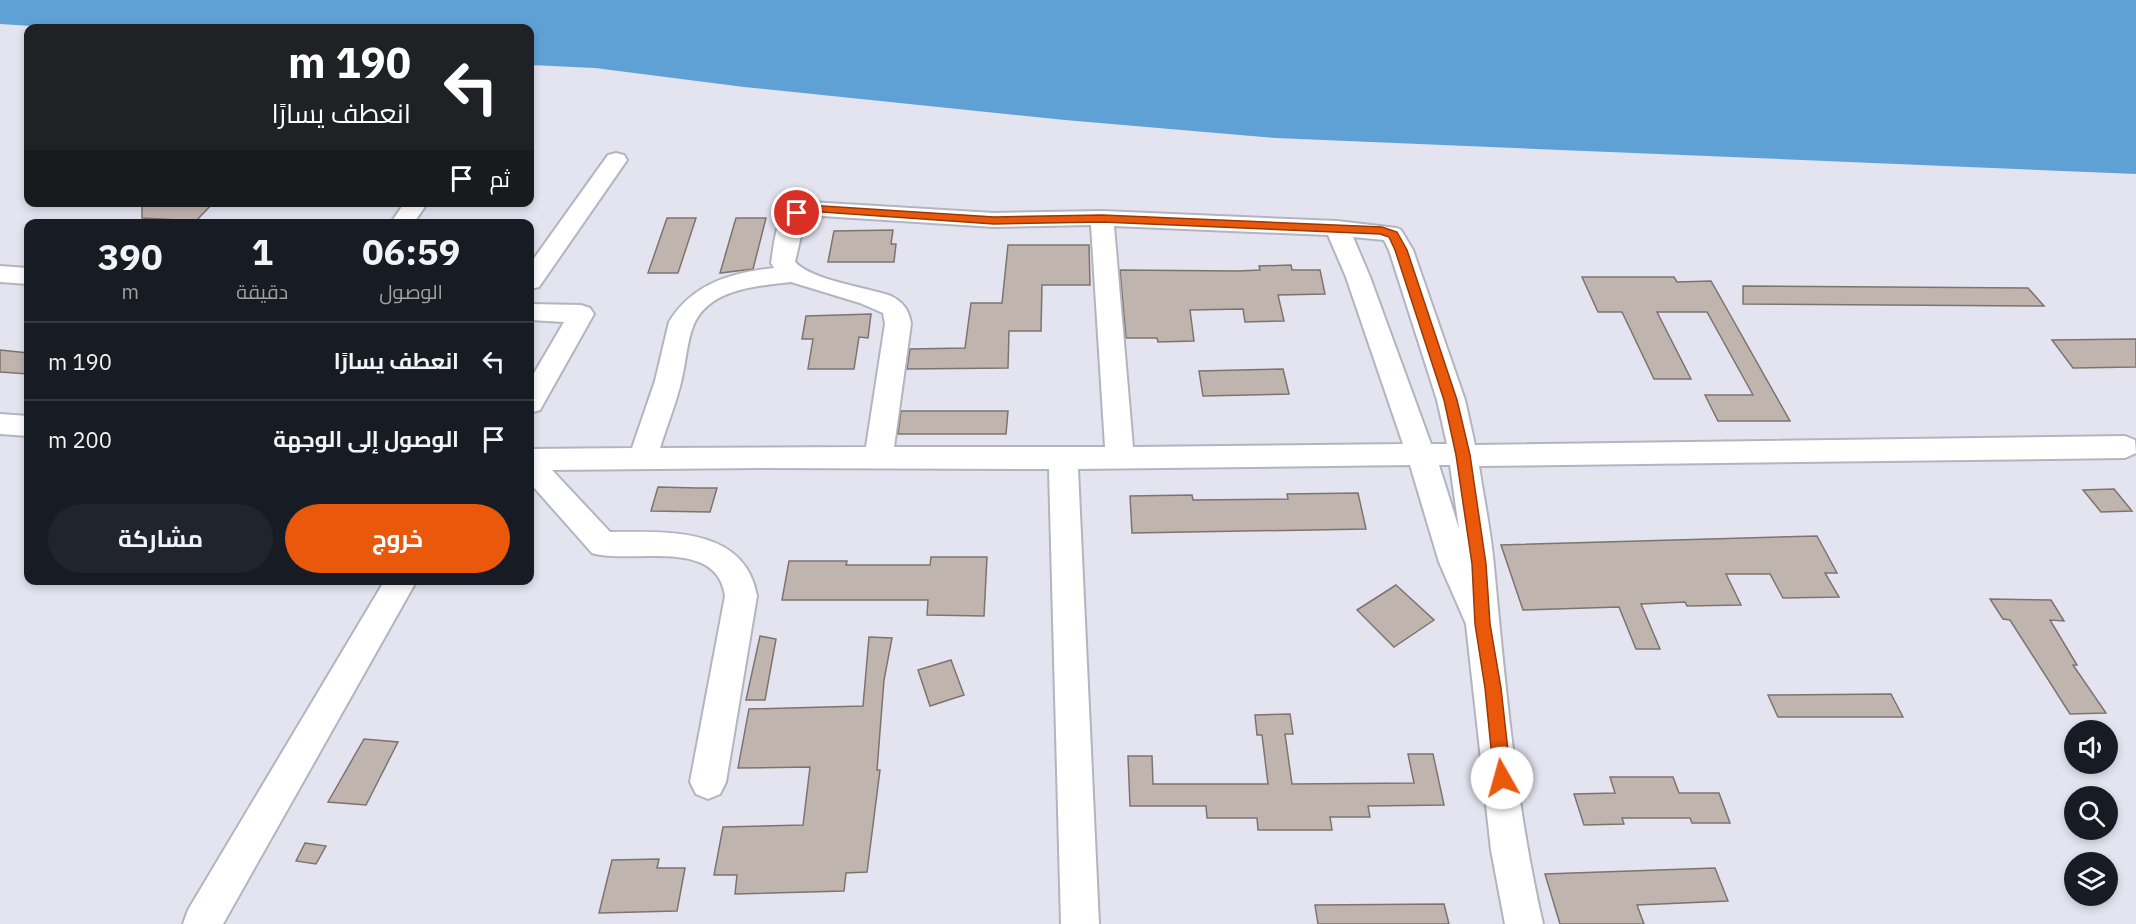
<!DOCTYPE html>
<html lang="ar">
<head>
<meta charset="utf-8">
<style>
  :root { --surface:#171b24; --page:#20242c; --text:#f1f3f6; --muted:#9ea1a6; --line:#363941; --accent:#ea580c }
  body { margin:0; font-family:"IBM Plex Sans",Cairo,sans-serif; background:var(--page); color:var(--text); direction:rtl; height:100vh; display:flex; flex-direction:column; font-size:22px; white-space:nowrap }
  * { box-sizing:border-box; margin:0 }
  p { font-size:20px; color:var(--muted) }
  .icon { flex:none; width:33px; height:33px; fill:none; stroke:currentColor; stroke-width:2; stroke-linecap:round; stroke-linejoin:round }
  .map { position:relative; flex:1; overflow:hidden; direction:ltr }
  .sheet { position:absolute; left:24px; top:219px; width:510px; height:366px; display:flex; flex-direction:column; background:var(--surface); border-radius:12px; box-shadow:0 3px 9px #0003; direction:rtl }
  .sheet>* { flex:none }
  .guide { position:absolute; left:24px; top:24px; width:510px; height:183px; border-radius:12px; box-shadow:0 3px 9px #0003; direction:rtl; background:#202124; color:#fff; overflow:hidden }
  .tools { position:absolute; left:2064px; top:720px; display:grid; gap:12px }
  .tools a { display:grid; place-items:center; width:54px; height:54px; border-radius:50%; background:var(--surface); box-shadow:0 3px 9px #0003; font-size:30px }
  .pin { position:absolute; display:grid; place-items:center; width:51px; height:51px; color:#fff; margin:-26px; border:3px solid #fff; border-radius:50%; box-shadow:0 2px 6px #0007 }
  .me { position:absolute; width:66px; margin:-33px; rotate:353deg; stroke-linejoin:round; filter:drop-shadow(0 0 4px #0008) }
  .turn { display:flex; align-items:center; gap:21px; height:126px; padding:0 24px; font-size:27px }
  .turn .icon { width:78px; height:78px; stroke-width:2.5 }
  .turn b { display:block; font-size:42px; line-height:51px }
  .then { display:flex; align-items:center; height:57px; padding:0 24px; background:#0003; gap:12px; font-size:22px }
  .eta { display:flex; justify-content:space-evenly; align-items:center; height:102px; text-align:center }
  .eta b { font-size:36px; font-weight:700; line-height:42px }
  .primary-button { display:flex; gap:12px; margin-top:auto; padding:12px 24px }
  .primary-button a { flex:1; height:69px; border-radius:36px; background:var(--accent); color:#fff; font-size:24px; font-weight:700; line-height:69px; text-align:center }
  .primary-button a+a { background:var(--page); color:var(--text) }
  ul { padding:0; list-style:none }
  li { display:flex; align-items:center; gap:18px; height:78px; padding:0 24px; border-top:2px solid var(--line) }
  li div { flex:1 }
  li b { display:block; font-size:22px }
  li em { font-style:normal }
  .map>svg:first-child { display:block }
</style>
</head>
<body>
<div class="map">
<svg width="2136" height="924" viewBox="0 0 2136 924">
  <rect width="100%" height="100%" fill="#e3e4f0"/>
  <!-- water -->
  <polygon fill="#60a1d5" points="0,0 2136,0 2136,174 1276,138 1065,120 744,87 595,68 530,65 530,28 63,28 0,24"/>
  <!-- building -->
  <g fill="#c0b4af" stroke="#7e736f" stroke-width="1.5">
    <polygon points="142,202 214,202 196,221 142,218"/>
    <polygon points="667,218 696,218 678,273 648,273"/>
    <polygon points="736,218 766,218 753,269 720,273"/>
    <polygon points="893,230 891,244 896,244 894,262 828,262 834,231"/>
    <polygon points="1008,245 1089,245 1090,285 1042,285 1041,331 1009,331 1008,368 907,369 910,349 965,348 971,303 1002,303"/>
    <polygon points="1291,265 1292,270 1320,270 1325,294 1278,295 1284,321 1245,322 1243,309 1190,310 1194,341 1158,342 1157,338 1126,338 1120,270 1238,271 1260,270 1259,266"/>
    <polygon points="1582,277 1674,277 1677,282 1711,281 1790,421 1718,421 1705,395 1753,395 1707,312 1657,312 1691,379 1654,379 1622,312 1598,312"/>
    <polygon points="1743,286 2028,288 2044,306 1743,304"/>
    <polygon points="871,314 868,338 859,337 854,369 808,369 813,339 802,339 806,316"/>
    <polygon points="2136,339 2136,367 2073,368 2052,340"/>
    <polygon points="0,350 28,353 28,374 0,372"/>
    <polygon points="1283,369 1289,394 1203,396 1199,371"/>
    <polygon points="901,411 1008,411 1006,434 898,434"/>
    <polygon points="658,487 697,488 717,488 710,512 651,511"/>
    <polygon points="2114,489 2132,511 2101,512 2083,490"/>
    <polygon points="1358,493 1366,529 1132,533 1130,496 1192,495 1193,500 1288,499 1287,494"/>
    <polygon points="1817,536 1837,573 1825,573 1839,597 1783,598 1770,574 1726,574 1741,605 1687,606 1685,602 1641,604 1660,649 1636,649 1619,607 1523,610 1501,545"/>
    <polygon points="931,557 987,557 984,616 927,615 928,600 782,600 789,561 847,561 846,565 930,565"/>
    <polygon points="1396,585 1434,620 1394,647 1357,610"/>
    <polygon points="1990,599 2051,600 2064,621 2050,620 2077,665 2073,665 2106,713 2070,714 2010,620 2003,619"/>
    <polygon points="760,636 776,639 765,700 746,700"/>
    <polygon points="869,637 892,638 884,680 877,770 880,770 867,872 846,873 844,891 735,894 737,875 714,875 723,827 803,825 810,767 738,768 749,709 863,706"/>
    <polygon points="951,660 964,695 930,706 918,670"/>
    <polygon points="1891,694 1903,717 1778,717 1768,695"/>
    <polygon points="1290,714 1293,734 1285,734 1292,784 1414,783 1408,754 1433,754 1444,805 1368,806 1370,817 1330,817 1332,830 1258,830 1257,818 1207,818 1206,806 1130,806 1128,756 1152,756 1153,784 1268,784 1262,735 1257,735 1255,715"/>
    <polygon points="364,739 398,742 366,805 328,802"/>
    <polygon points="1610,777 1673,777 1679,793 1719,793 1730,823 1692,823 1690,818 1622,818 1624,824 1584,825 1574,794 1615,793"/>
    <polygon points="305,843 326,846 316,864 296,861"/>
    <polygon points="659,859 657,868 685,868 677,911 599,913 612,860"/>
    <polygon points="1715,868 1728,901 1637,905 1644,924 1560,924 1545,874"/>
    <polygon points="1444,904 1449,924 1318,924 1315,905"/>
  </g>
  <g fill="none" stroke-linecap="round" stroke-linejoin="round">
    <!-- minor casing -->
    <g stroke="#b3b4bf" stroke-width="4">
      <g id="minor">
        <polygon points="616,153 624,155 627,160 539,287 530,289 530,264 608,155"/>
        <polygon points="405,202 428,202 413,224 390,224"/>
        <path d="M810 202 994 213 1102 211 1337 221 1397 228 1401 230 1413 250 1465 400 1475 445 2125 436 2135 440 2136 453 2125 458 1479 466C1484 499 1491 532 1494 566 1505 685 1516 807 1543 924H1505L1491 850 1466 624 1439 562 1410 465 1078 469 1099 924H1061L1049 469 760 468 552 470 610 532C665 532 745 526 757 596L726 782 720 794 708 799 696 794 690 782 725 596C717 536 631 565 592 553L530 483V449L632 448 655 381 669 322C693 283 731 273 774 268L771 263C776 234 775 206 810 202ZM822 216 994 227 1091 225 1105 447H894L911 324C909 310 903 302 891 296 866 287 813 281 795 262L805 218ZM1114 226 1328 235 1346 277 1403 444 1133 447ZM1353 237 1384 240 1389 250 1437 400 1447 444H1431L1370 277ZM791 282 860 303 883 313 885 324 866 447 660 448C667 425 677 401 682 378 686 361 687 340 694 324 710 288 758 286 791 282ZM1439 465H1450L1459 529Z"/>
        <polygon points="0,266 28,268 28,284 0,282"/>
        <polygon points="530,304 581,305 590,308 594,314 540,410 530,413 530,380 564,322 530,320"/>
        <polygon points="0,414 28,416 28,436 0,434"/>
        <polygon points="385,580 417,580 223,924 183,924 188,910"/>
      </g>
    </g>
    <!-- minor -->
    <use href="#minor" fill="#fff" fill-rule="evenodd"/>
  </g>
  <!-- route -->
  <polygon fill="#ea580c" stroke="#983908" stroke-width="1.5" points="807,205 994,217 1102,215 1382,227 1397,232 1407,250 1457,400 1470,455 1486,564 1490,624 1501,688 1511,778 1508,784 1502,786 1496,784 1494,778 1485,688 1475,624 1472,564 1456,455 1444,400 1395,250 1389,237 1380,234 1102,222 994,224 822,212 809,212 797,216 791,213"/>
</svg>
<div class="tools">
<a><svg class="icon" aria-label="sound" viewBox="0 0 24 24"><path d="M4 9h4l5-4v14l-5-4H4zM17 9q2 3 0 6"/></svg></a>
<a><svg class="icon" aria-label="search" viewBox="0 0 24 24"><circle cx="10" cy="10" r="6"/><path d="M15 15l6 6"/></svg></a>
<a><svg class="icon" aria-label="layers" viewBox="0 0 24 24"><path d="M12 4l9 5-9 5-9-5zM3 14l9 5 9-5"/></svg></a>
</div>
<div class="pin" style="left:797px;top:213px;background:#d93025"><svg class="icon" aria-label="arrive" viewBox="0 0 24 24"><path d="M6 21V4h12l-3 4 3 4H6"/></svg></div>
<svg class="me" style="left:1502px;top:778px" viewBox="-20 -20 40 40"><circle r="19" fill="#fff"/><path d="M0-13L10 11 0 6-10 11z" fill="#ea580c"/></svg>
<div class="guide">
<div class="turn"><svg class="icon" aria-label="left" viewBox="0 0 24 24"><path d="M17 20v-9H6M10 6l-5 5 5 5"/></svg><div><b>190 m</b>انعطف يسارًا</div></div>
<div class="then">ثم<svg class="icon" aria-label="arrive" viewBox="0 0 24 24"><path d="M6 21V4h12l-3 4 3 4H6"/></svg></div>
</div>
<section class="sheet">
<div class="eta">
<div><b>06:59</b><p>الوصول</p></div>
<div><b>1</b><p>دقيقة</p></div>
<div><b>390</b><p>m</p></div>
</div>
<ul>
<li><svg class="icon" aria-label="left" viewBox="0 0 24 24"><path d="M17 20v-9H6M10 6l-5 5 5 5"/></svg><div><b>انعطف يسارًا</b></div><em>190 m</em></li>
<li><svg class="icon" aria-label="arrive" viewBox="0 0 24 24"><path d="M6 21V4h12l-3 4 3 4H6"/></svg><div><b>الوصول إلى الوجهة</b></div><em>200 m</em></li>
</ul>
<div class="primary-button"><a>خروج</a><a>مشاركة</a></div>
</section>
</div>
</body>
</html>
